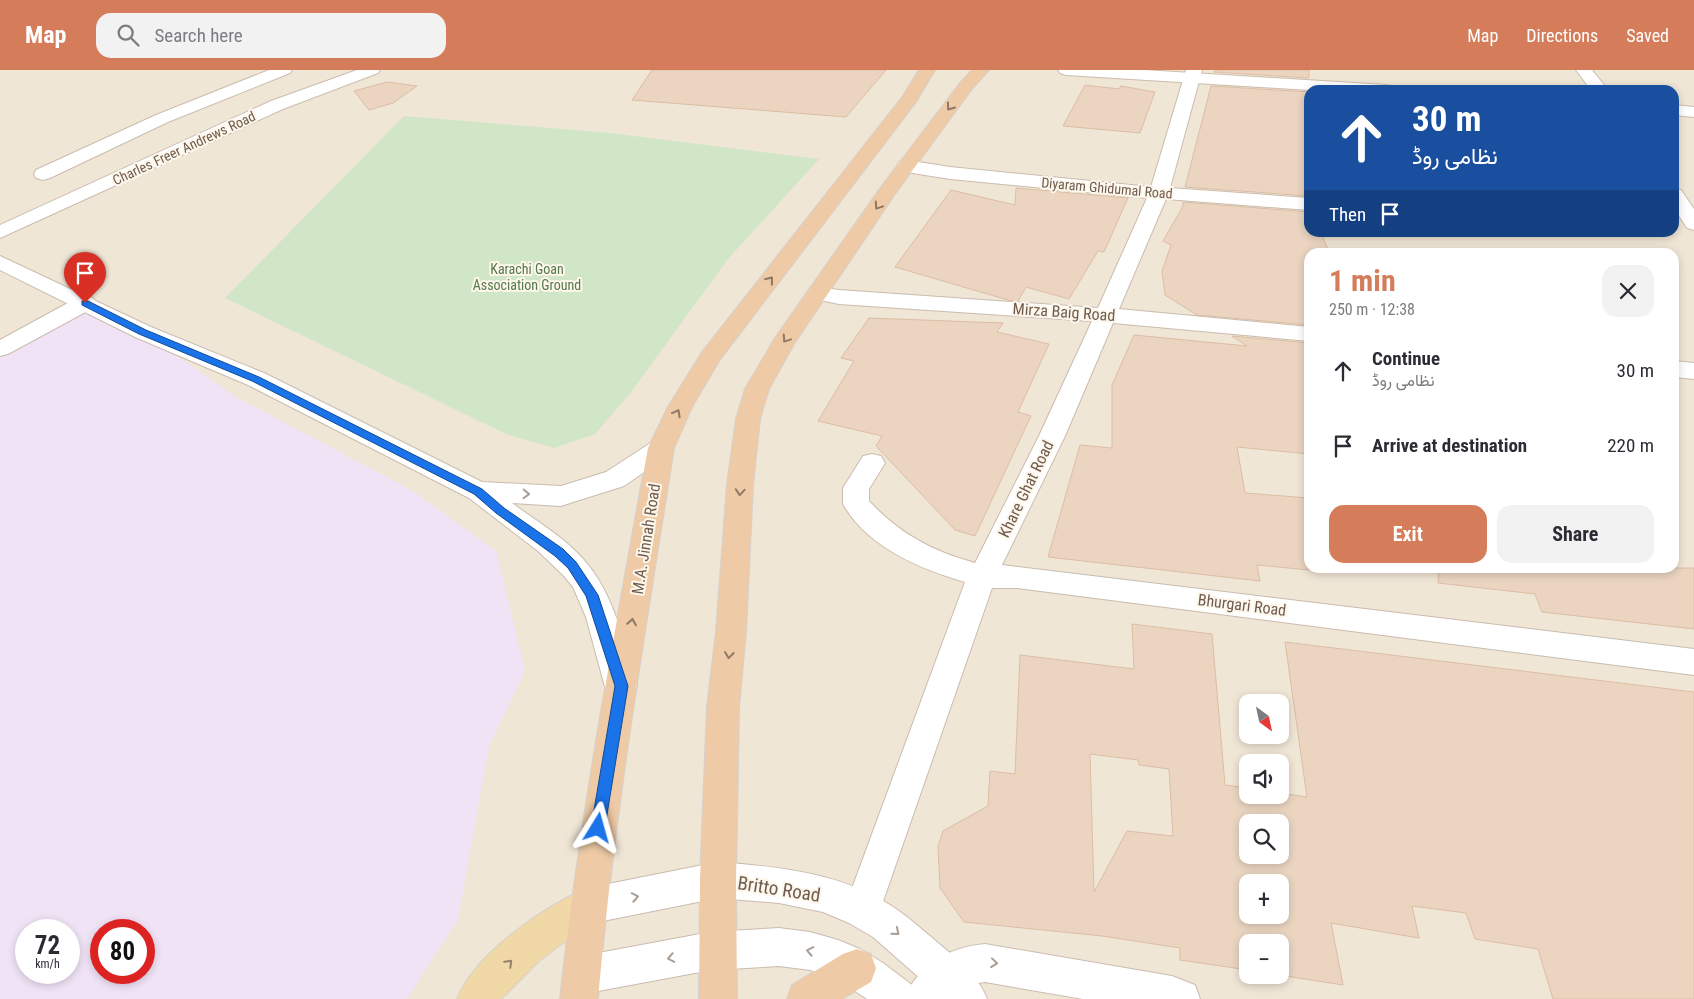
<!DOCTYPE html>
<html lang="en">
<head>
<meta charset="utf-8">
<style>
  :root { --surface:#fff; --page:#f2f2f3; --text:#2b2b33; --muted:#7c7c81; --accent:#d57d5a }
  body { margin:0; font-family:"Roboto Condensed",Vazirmatn,sans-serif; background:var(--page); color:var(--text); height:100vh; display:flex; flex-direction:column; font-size:19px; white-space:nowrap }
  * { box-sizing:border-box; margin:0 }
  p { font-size:16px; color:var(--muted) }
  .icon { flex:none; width:28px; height:28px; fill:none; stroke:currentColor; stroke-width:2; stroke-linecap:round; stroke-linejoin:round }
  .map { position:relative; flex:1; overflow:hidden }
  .drawer { position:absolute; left:1304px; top:178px; width:375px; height:325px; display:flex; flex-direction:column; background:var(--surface); border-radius:15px; box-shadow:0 2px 8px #0003 }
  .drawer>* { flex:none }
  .hud { position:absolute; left:1304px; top:15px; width:375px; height:152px; border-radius:15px; box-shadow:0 2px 8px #0003; background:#1a4fa0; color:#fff; overflow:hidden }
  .needle { width:32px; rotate:147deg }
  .buttons { position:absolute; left:1239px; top:624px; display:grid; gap:10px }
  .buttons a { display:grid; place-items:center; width:50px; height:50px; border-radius:10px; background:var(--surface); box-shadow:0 2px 8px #0003; font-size:25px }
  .speed { position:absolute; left:15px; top:849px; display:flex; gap:10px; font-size:25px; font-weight:700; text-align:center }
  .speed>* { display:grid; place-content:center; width:65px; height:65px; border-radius:50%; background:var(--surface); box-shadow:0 2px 8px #0003; line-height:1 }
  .speed small { font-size:12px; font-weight:400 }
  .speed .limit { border:8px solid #d22; background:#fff; color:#111 }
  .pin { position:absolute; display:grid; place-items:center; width:42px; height:42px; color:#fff; margin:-51px -21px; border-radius:50% 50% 50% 0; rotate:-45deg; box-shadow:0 0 5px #0007 }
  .pin .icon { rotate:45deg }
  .me { position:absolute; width:55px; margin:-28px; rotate:8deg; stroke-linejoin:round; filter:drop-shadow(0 0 4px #0008) }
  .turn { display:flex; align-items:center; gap:18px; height:105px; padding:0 25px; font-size:22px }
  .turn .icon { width:65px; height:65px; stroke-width:2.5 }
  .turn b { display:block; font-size:35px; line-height:42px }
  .then { display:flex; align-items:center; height:48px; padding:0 25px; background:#0003; gap:10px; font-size:19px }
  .round { display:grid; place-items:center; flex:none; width:52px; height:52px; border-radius:15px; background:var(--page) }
  .summary { display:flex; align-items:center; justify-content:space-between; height:85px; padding:0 25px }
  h1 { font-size:30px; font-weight:700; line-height:38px; color:var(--accent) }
  .action { display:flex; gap:10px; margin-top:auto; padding:10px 25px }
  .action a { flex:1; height:58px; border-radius:15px; background:var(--accent); color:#fff; font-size:20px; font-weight:700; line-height:58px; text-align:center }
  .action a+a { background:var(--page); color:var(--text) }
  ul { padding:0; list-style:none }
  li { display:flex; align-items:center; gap:15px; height:75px; padding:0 25px }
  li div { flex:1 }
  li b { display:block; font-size:19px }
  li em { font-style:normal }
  header { display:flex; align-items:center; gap:30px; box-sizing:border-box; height:70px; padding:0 25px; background:var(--accent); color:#fff }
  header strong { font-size:24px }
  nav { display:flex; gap:28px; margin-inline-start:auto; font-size:18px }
  .search { width:350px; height:45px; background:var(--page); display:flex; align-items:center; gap:12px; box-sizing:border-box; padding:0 18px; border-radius:15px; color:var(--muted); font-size:19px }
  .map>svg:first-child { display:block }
</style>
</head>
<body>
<header>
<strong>Map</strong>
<div class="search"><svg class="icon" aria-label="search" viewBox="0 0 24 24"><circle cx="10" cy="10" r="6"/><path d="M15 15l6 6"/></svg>Search here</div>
<nav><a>Map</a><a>Directions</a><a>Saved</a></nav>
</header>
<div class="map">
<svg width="1694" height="929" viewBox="0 0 1694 929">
  <rect width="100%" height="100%" fill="#f9f3e7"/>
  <!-- residential -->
  <path fill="#f0e6d6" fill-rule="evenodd" d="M0 0H1694V929H0ZM1309 20H1674V162H1309ZM1309 182H1674V498H1309ZM1248 632H1280V665H1248ZM1248 692H1280V725H1248ZM1248 752H1280V785H1248ZM1248 812H1280V845H1248ZM26 860H69V902H26ZM101 860H144V902H101ZM1248 872H1280V905H1248Z"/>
  <!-- education -->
  <path fill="#f0e3f6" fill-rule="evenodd" d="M85 233 143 262 236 327 411 420 496 481 525 601 489 676 458 849 407 929H0V279ZM26 860H69V902H26ZM101 860H144V902H101Z"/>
  <!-- green -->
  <polygon fill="#d1e5c7" points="404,46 610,63 819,89 728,189 631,322 595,364 554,378 506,364 225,228"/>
  <!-- building -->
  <g fill="#ebd5c1" stroke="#dcbda4" fill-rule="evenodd">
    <polygon points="652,0 886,0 846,47 632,30"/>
    <polygon points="1215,0 1309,0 1309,8 1214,2"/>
    <polygon points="387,12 417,16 393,33 369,40 354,21"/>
    <polygon points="1085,15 1119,19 1121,16 1155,22 1140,63 1063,56"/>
    <polygon points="1211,16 1309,22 1309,126 1185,117"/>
    <polygon points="1016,118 1128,128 1104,182 1098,181 1069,229 1026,217 1018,231 1008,230 895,197 951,120 1015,135"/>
    <polygon points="1183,132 1309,142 1309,162 1321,162 1329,182 1309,182 1309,255 1197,245 1165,225 1162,201 1171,175 1163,171 1183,136"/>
    <polygon points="869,248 1003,253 997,262 1049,274 1018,342 1031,346 975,466 955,460 876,376 882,366 818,351 854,291 841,288"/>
    <polygon points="1134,265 1247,276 1232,266 1309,273 1309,384 1237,377 1245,423 1309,428 1309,500 1257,495 1260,511 1048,487 1080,375 1112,378 1112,315"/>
    <polygon points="1439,498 1694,498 1694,559 1542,542 1535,524 1438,513"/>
    <path d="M1132 554 1212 564 1225 715 1248 718V725H1280V723L1307 727 1285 572 1694 622V929H1553L1538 879 1475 869 1466 843 1412 836 1419 868 1331 853 1343 915 1279 905 1280 872H1248V900L1180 890V878L1102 866 964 852 940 818 938 776 943 761 988 736 990 701 1015 704 1020 585 1134 599ZM1090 684 1138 690 1139 695 1169 699 1173 766 1127 761 1094 822ZM1248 752H1280V785H1248ZM1248 812H1280V845H1248Z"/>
  </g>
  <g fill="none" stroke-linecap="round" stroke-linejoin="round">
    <!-- minor casing -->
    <g stroke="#cabcae" stroke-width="2">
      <g id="minor">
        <polygon points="269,0 292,0 290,3 168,52 50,108 43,110 36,108 34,104 36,100 156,45"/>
        <path d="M1186 0H1202L1170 118 1309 128V140L1166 129 1119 239 1309 257V271L1113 253 1065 366 1002 495 1694 579V605L1017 518H992L880 840 875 853 862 858 849 853 844 840 965 512C920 499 867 477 843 434V418L863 386 872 384 881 386 885 393 869 419V431C900 464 932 481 975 493L1039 366 1092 251 839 234 810 228 807 223 810 218 818 217 839 220 1098 238 1147 128 950 109 906 102 899 100 897 96 899 92 906 90 950 97 1151 117Z"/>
        <polygon points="1576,0 1592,0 1608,20 1591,20"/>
        <polygon points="1674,118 1681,120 1694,139 1694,160 1687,158 1674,138"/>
        <polygon points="85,226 93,228 96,233 93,238 8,284 0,286 0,270 77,228"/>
        <polygon points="1674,291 1694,293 1694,309 1674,307"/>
        <path d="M985 874 1172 906 1195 915 1200 929H1083L985 912 965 915 949 929H904C918 895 949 877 985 874Z"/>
      </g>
    </g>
    <!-- tertiary casing -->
    <g stroke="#cabcae" stroke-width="2">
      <g id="tertiary">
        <polygon points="357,0 380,0 378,3 283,39 0,168 0,155 271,31"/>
        <path d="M0 186 151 257 264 303 482 412 561 416 606 402 652 372 661 369 670 372 674 378 670 384 624 416 570 433 561 436 512 433C536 451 564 467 584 490 615 525 624 574 637 617L632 627 621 631 610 627 605 617 586 547 573 517 563 505 538 481 469 428 248 315 135 267 0 200Z"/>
        <path d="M718 792C781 797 846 803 899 841 913 851 925 862 938 873 957 889 978 905 987 929H942L931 918 873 867 849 853 823 842 779 833 718 828 588 854 575 849 570 836 575 823 588 818Z"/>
        <polygon points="779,858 810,862 838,870 860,879 883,893 912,915 917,929 867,929 834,907 810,900 779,896 711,900 582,924 568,919 563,905 568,891 582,886 711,862"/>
      </g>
    </g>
    <!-- secondary casing -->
    <g stroke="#ccbcac" stroke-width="2">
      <g id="secondary">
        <polygon points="1058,0 1144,0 1386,15 1392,16 1394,20 1309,20 1066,5 1060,3"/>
        <polygon points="1674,35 1694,37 1694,47 1674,45"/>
      </g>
    </g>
    <!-- primary casing -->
    <g stroke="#d7d1cd" stroke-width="2">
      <path id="primary" d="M588 818 601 823 606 836 601 849 568 869 540 890 501 929H457C475 884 544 836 588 818Z"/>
    </g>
    <!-- trunk casing -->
    <g stroke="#d7d1cd" stroke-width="2">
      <g id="trunk">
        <path d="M919 0H935L916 32 719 291 692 337 674 378C645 561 614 744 598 929H560C580 744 615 561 648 378L668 337 702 282 903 26Z"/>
        <polygon points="972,0 989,0 972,19 895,124 794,274 769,319 760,349 753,415 746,562 739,637 736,810 737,929 699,929 700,810 707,637 716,562 727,415 736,349 745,319 775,268 881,117 960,13"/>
        <polygon points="857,879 871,884 876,898 871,912 842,929 787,929 792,915 843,884"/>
      </g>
    </g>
    <!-- minor -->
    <use href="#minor" fill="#fff" fill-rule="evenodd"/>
    <!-- tertiary -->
    <use href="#tertiary" fill="#fff" fill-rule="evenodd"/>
    <!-- secondary -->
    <use href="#secondary" fill="#fff" fill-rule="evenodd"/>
    <!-- primary -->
    <use href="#primary" fill="#f0d9a7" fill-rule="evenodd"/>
    <!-- trunk -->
    <use href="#trunk" fill="#eecaa6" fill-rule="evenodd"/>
  </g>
  <!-- one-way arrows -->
  <defs><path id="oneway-chevron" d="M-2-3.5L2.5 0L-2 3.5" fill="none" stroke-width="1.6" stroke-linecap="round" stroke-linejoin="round" transform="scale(1.25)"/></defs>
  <g stroke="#907864">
    <use href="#oneway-chevron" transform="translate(950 37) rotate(126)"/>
    <use href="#oneway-chevron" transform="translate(878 136) rotate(124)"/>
    <use href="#oneway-chevron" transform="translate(770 210) rotate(-52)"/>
    <use href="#oneway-chevron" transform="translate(786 269) rotate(124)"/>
    <use href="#oneway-chevron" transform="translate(677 343) rotate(-61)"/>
    <use href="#oneway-chevron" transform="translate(740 422) rotate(94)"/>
    <use href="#oneway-chevron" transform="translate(632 552) rotate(-81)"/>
    <use href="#oneway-chevron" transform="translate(729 585) rotate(97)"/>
  </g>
  <g stroke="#a99d95">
    <use href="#oneway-chevron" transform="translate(526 424) rotate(2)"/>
    <use href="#oneway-chevron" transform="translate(635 827) rotate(-11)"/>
    <use href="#oneway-chevron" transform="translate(896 862) rotate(40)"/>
    <use href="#oneway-chevron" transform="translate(810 881) rotate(-169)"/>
    <use href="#oneway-chevron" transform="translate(671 888) rotate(169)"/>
    <use href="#oneway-chevron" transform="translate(994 893) rotate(6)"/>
  </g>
  <use stroke="#968269" href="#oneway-chevron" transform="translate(509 893) rotate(-45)"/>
  <!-- route -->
  <polygon fill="#1a73e8" stroke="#114b97" points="82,231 88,231 146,260 259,307 482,419 504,438 563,479 576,492 598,525 628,616 604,763 598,765 593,763 591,758 615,616 586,526 568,498 555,486 496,443 474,424 252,311 139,264 82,235"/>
  <g text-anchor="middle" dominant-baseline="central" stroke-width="4" stroke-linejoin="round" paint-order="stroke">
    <!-- far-street labels -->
    <g font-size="14" fill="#705c4e" stroke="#fdf7ec">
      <text transform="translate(184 78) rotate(-25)">Charles Freer Andrews Road</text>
      <text transform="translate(1107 118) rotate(5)">Diyaram Ghidumal Road</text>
    </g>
    <!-- far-park labels -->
    <g font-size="14" fill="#567a4b" stroke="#fdf7ec">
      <text x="527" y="199">Karachi Goan<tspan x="527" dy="16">Association Ground</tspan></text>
    </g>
    <!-- street labels -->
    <g font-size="16" fill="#705c4e" stroke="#fdf7ec">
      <text transform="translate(1064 242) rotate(4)">Mirza Baig Road</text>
      <text transform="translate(1026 419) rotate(-64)">Khare Ghat Road</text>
      <text transform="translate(646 469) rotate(-81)">M.A. Jinnah Road</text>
      <text transform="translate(1242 535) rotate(7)">Bhurgari Road</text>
    </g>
    <!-- near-street labels -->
    <g font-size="19" fill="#705c4e" stroke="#fdf7ec">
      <text transform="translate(779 819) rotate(9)">Britto Road</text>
    </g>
  </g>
</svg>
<div class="buttons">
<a><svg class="needle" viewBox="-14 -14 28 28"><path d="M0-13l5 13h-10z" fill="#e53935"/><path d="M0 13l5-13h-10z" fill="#7c7c81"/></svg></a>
<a><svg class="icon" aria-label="sound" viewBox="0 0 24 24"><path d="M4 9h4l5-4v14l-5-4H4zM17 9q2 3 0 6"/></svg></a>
<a><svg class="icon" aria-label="search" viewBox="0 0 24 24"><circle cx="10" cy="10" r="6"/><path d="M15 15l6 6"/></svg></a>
<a>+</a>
<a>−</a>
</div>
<div class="speed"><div>72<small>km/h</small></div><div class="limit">80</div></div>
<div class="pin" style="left:85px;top:233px;background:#d93025"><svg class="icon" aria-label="arrive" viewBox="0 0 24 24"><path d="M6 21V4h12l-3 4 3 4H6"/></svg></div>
<svg class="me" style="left:598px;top:758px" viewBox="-20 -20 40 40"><path d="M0-17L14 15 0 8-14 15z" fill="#1a73e8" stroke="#fff" stroke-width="4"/></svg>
<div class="hud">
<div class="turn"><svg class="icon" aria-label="ahead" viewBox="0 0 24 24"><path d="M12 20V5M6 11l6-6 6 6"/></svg><div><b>30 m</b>نظامی روڈ</div></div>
<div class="then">Then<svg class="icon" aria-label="arrive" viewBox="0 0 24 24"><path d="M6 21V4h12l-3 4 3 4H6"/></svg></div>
</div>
<section class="drawer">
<div class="summary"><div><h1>1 min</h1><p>250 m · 12:38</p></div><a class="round"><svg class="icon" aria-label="close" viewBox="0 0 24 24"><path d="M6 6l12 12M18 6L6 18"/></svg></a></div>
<ul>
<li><svg class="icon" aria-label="ahead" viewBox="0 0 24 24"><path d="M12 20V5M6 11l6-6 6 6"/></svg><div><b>Continue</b><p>نظامی روڈ</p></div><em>30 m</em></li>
<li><svg class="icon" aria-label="arrive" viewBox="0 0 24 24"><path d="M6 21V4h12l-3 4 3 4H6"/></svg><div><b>Arrive at destination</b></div><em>220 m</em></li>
</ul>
<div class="action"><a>Exit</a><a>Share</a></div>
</section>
</div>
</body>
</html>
